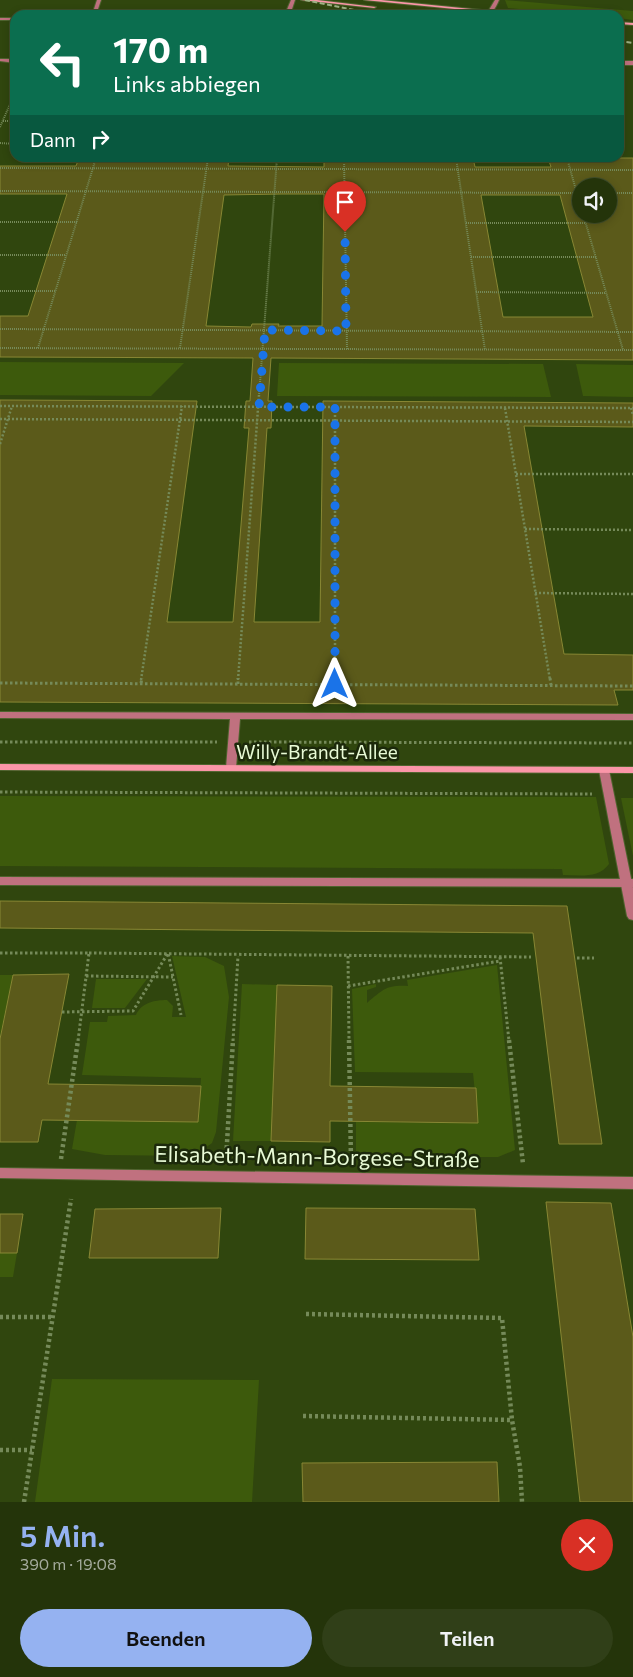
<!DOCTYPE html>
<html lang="de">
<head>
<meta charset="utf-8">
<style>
  :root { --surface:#24340a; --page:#303f18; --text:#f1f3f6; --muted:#a3aa9c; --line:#414f2b; --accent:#95b2f1 }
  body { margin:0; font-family:Commissioner,sans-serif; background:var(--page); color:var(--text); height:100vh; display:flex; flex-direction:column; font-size:19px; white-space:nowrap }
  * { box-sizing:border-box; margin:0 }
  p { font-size:16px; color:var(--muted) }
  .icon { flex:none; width:28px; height:28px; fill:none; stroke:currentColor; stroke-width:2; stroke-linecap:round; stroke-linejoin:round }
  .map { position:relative; height:1502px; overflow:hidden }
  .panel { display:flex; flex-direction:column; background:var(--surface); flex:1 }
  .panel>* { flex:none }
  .banner { position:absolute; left:10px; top:10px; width:614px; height:152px; border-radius:15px; box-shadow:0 2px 8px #0003,0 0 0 1px var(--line); background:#0b6e4f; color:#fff; overflow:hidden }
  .buttons { position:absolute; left:572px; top:178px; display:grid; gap:10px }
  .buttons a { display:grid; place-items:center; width:45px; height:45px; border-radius:50%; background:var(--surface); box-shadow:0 2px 8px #0003,0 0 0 1px var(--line); font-size:25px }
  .pin { position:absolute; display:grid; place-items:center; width:42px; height:42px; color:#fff; margin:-51px -21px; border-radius:50% 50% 50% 0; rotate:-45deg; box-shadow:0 0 5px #0007 }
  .pin .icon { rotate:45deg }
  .me { position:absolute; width:55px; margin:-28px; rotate:0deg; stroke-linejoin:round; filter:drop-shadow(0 0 4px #0008) }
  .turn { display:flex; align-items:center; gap:18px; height:105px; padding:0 20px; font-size:22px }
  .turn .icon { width:65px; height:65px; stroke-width:2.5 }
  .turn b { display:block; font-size:35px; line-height:42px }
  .then { display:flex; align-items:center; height:48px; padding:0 20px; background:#0003; gap:10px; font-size:19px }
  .round { display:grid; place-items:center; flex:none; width:52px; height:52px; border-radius:26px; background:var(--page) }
  .summary { display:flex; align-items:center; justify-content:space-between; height:85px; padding:0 20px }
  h1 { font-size:30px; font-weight:600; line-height:38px; color:var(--accent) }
  .cta { display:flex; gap:10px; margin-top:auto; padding:10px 20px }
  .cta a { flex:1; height:58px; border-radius:30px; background:var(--accent); color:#111; font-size:20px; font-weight:600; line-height:58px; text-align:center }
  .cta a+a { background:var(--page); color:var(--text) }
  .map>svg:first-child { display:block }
</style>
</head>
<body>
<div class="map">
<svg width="633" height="1502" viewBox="0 0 633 1502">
  <rect width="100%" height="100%" fill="#30460e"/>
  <!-- green -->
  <g fill="#3d5a0c">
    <polygon points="505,0 633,11 633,20 619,18 619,15 584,15 508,8"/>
    <polygon points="0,362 184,363 151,396 0,395"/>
    <polygon points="279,363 543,364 551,397 277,396"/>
    <polygon points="576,364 633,365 633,397 583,396"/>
    <path d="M0 796 596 797 609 864C598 879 580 875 563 875L562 869 0 866Z"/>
    <polygon points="621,798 633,798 633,856"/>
    <path d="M172 956 205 957 224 966 229 997 216 1132 212 1143 194 1156 105 1155 72 1149 77 1120 198 1122 201 1078 82 1075 90 1022H107L108 1016 136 1015C141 1003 154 1000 167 1000L173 1006 172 1017H186Z"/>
    <path d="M497 965 515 1150 498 1157H368L356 1151V1122L478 1123 473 1073 355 1072 352 989 376 984V987L367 990V1003C384 989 386 985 408 986L407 980Z"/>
    <polygon points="0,975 13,975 0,1036"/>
    <polygon points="96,979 147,979 125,1008 92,1008"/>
    <polygon points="242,984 277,985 271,1141 233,1141"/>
    <polygon points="0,1253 17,1253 13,1277 0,1277"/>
    <polygon points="52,1379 259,1380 252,1502 35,1502"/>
  </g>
  <!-- building -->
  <g fill="#5b5a1a" stroke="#888734" fill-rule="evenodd">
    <path d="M79 158H229L228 166 324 167V158H473L475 167H551L548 158H633V360L271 358 268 401H272L271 428H267L254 622H320L323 401 633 403V427L524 426 564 654 633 655V690H614L618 705 0 702V400L197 401 167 622H233L249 428H244L246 401H250L253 358 0 357V316H28L67 194H0V166H76ZM581 186H609V214H581ZM282 194H324L322 326H278L279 324H252L251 327 206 326 224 195ZM481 195H560L593 317H503Z"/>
    <polygon points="0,901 567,906 602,1144 559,1144 533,933 0,928"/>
    <polygon points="69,974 48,1084 201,1086 198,1122 42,1120 38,1142 0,1142 0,1039 13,975"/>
    <polygon points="277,985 332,986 330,1086 476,1088 478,1123 330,1121 330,1142 271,1141"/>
    <polygon points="546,1202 611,1203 633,1337 633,1502 580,1502"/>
    <polygon points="221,1208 218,1258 89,1258 95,1209"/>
    <polygon points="306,1208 475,1209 479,1260 305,1259"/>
    <polygon points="0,1214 23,1214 17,1253 0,1253"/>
    <polygon points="497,1462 499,1502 303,1502 302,1463"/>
  </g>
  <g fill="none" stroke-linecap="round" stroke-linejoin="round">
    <!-- lane casing -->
    <g stroke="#4e632e" stroke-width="2">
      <g id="lane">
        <polygon points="97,0 101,0 96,15 92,15"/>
        <polygon points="291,0 295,0 291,12 315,15 262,15 286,12"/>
        <path d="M495 0H499C495 9 492 15 482 15L489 10Z"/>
        <rect x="0" y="18" width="15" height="2"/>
        <polygon points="0,59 15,59 15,63 0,61"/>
        <rect x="619" y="61" width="14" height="4"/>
        <polygon points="0,712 633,714 633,720 240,719 236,768 231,771 226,768 230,719 0,718"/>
        <polygon points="0,877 633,879 633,887 0,885"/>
      </g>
    </g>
    <!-- street casing -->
    <g stroke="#4e632e" stroke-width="2">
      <g id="street">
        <polygon points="604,767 609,770 633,888 633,920 629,919 627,916 599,770"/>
        <polygon points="0,1168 633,1177 633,1189 0,1178"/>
      </g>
    </g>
    <!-- secondary casing -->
    <g stroke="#4e632e" stroke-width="2">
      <g id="secondary">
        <polygon points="301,0 317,0 376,7 374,8"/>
        <polygon points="364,0 381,0 533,15 516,15"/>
        <polygon points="619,22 633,23 633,25 619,24"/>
        <polygon points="0,764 633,767 633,773 0,770"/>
      </g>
    </g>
    <!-- path-far3 -->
    <g stroke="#758a59" stroke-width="2" stroke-dasharray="1 1" stroke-linecap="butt">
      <polyline points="543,12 574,15"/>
      <polyline points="3,121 15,121"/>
      <polyline points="0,127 15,93"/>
      <polyline points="0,143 15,144"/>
      <polyline points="344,158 347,349"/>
      <polyline points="456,158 485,350"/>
      <polyline points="567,158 581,208"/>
      <polyline points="0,168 633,170"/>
      <polyline points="0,191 581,193"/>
      <polyline points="609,193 633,193"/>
      <polyline points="583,214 623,350"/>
      <polyline points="0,222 77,222"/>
      <polyline points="466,223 586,223"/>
      <polyline points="0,255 66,255"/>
      <polyline points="471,257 596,257"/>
      <polyline points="0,291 55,291"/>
      <polyline points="476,292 606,293"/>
      <polyline points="0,329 633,332"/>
      <polyline points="0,348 633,350"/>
      <polyline points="38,348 96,158"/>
      <polyline points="180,348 208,158"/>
      <polyline points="259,396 277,158"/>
    </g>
    <!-- path-far2 -->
    <g stroke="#758a59" stroke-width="2.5" stroke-dasharray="2 2" stroke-linecap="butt">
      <polyline points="0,406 633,408"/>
      <polyline points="335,407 335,680"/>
      <polyline points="505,408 550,680"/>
      <polyline points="631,408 633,415"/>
      <polyline points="0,419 633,422"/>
      <polyline points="0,444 12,406"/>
      <polyline points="516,474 633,474"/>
      <polyline points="525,529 633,530"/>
      <polyline points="535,593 633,594"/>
      <polyline points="141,680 182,406"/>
      <polyline points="238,680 259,395"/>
    </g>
    <!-- path-far1 -->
    <g stroke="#758a59" stroke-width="3" stroke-dasharray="2.5 2.5" stroke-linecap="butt">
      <polyline points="335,678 335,684"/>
      <polyline points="550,678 551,685"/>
      <polyline points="0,683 633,686"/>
      <polyline points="141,683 142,678"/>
      <polyline points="238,684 238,678"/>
      <polyline points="0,742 217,742"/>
      <polyline points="249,742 633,743"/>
      <polyline points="0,792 592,794"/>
      <polyline points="0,953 89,953 78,1041"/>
      <polyline points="89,953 531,957"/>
      <polyline points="348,956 349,1041"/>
      <polyline points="500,957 509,1041"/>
      <polyline points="577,958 594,958"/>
      <polyline points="86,976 173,977"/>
      <polyline points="348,986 500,961"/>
      <polyline points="62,1012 133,1011 168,953 181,1015"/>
      <polyline points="233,1041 238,956"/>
    </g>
    <!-- path -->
    <g stroke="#758a59" stroke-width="4.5" stroke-dasharray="3 3" stroke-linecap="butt">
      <polyline points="349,1040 351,1162"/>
      <polyline points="509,1040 523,1164"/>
      <polyline points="61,1159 78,1040"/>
      <polyline points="226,1160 233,1040"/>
      <polyline points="306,1314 502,1318 512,1420 520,1467 522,1502"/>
      <polyline points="0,1317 52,1317"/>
      <polyline points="303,1416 512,1420"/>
      <polyline points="0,1450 32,1450"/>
      <polyline points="24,1502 71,1199"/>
    </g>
    <!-- lane -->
    <use href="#lane" fill="#c0717f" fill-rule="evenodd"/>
    <!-- street -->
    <use href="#street" fill="#c0717f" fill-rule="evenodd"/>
    <!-- secondary -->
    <use href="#secondary" fill="#fb96a8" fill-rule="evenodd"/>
    <!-- rail -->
    <g stroke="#9eb185" stroke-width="2" stroke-dasharray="5 2.5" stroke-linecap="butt">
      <polyline points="305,0 378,15"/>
      <polyline points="619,41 633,43"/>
    </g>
  </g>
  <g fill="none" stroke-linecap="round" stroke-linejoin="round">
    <!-- route -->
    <polyline stroke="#1a73e8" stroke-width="9" stroke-dasharray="0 16.2" points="335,684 335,407 259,407 265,330 346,331 345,232"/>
  </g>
  <g text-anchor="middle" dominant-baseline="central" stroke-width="5" stroke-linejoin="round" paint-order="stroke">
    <!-- street labels -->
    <g font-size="19" fill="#e9fbd6" stroke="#1c290b">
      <text x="317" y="751">Willy-Brandt-Allee</text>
    </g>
    <!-- near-street labels -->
    <g font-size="22" fill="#e9fbd6" stroke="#1c290b">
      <text transform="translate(317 1156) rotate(1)">Elisabeth-Mann-Borgese-Straße</text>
    </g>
  </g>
</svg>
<div class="buttons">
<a><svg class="icon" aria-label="sound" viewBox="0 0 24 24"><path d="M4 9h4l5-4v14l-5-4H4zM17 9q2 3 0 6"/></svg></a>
</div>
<div class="pin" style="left:345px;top:232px;background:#d93025"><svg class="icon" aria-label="arrive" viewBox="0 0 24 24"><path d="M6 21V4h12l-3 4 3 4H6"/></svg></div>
<svg class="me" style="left:335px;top:684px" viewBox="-20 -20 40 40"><path d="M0-17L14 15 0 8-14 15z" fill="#1a73e8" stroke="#fff" stroke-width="4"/></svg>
<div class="banner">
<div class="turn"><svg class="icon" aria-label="left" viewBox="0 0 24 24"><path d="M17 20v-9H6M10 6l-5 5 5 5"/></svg><div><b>170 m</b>Links abbiegen</div></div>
<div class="then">Dann<svg class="icon" aria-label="right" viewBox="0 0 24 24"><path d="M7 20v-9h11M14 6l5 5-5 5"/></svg></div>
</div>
</div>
<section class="panel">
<div class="summary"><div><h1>5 Min.</h1><p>390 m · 19:08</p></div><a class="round" style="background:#d93025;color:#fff"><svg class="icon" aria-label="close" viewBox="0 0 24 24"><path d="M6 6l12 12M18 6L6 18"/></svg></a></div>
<div class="cta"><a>Beenden</a><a>Teilen</a></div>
</section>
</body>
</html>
